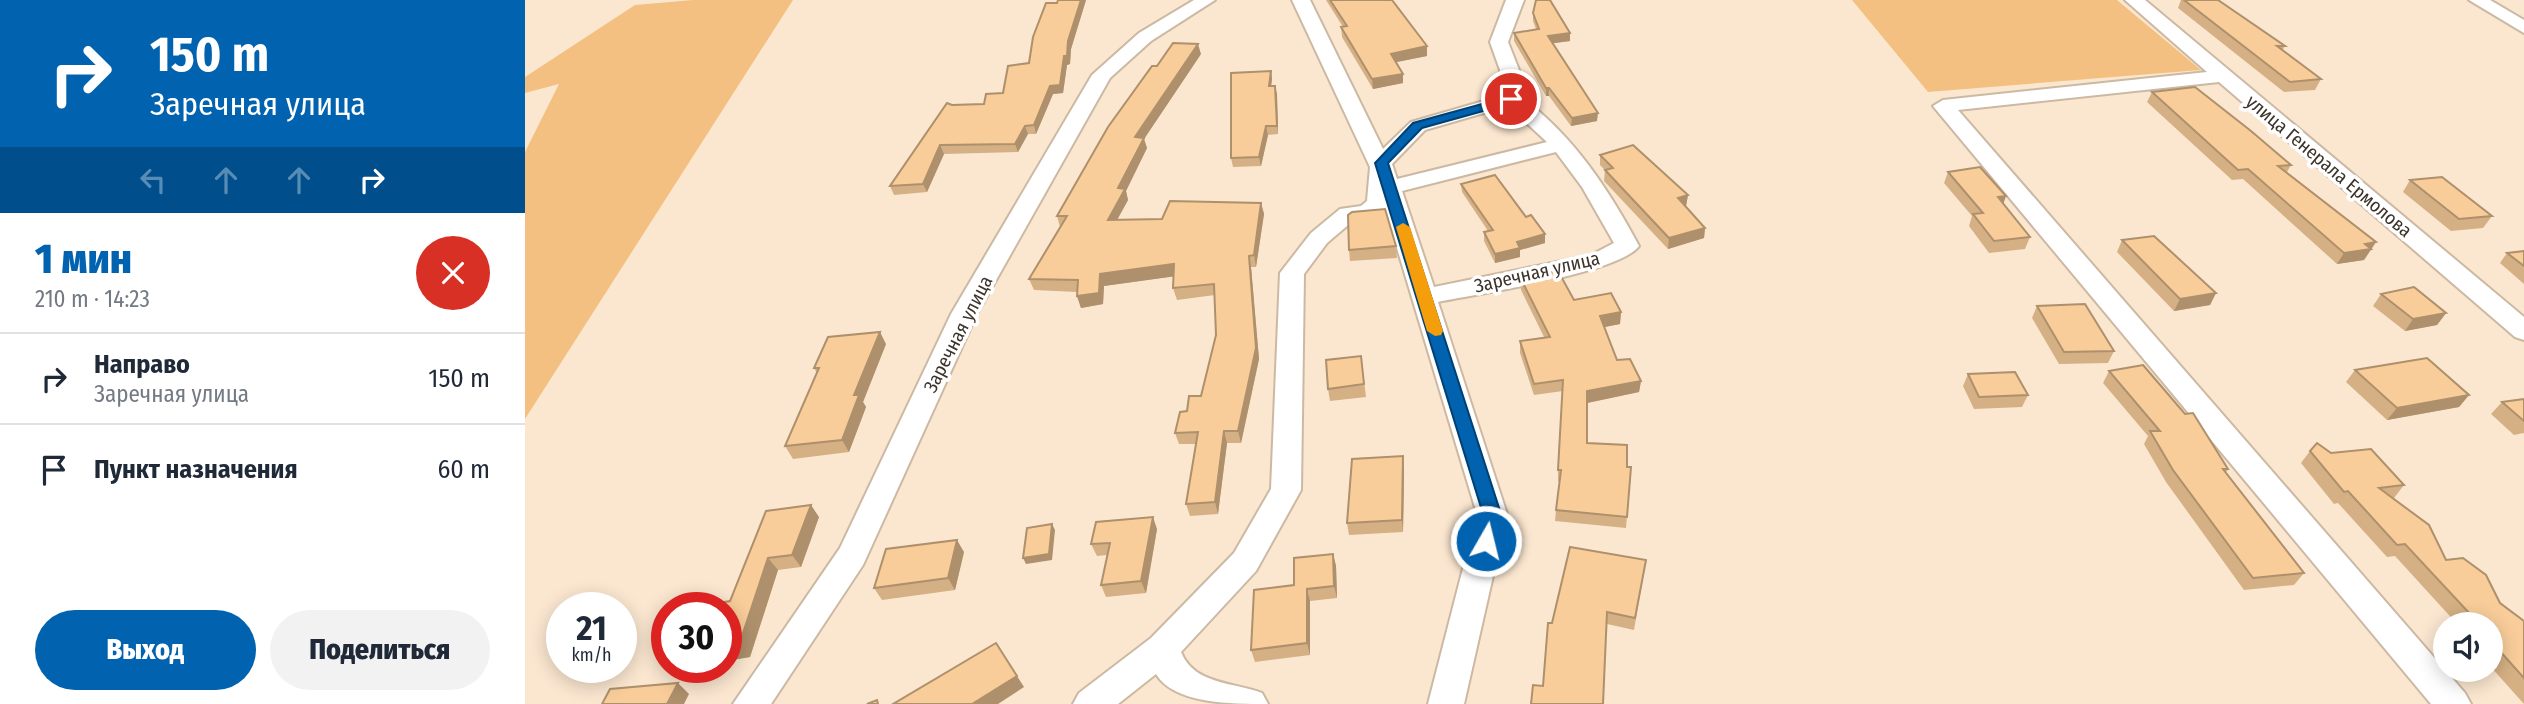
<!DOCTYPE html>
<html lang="ru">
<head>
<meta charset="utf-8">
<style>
  :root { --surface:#fff; --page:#f2f2f3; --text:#1f2937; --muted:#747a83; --line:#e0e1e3; --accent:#0163af }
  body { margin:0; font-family:"Fira Sans Condensed",sans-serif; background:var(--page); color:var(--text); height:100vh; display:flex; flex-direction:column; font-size:26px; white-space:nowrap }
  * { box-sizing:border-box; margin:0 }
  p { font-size:23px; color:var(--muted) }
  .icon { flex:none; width:38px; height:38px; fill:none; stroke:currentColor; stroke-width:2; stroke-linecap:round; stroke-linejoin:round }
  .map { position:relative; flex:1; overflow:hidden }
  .panel { display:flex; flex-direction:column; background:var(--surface); width:525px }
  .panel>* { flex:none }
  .guide { background:#0163af; color:#fff; overflow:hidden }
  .fabs { position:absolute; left:1908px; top:612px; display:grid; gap:14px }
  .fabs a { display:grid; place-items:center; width:70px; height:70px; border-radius:50%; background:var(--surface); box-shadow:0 4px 18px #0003; font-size:35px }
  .speed { position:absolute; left:21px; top:592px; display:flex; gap:14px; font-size:35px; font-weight:700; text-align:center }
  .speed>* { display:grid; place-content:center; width:91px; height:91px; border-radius:50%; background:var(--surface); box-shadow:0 4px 18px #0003; line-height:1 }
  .speed small { font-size:18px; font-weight:400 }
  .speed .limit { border:10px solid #d22; background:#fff; color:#111 }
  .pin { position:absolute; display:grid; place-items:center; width:60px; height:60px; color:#fff; margin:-30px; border:4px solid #fff; border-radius:50%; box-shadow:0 2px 7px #0007 }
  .me { position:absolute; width:77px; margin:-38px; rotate:8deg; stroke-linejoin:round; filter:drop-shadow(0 0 5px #0008) }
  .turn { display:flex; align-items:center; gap:24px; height:147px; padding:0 35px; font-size:32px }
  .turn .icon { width:91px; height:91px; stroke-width:2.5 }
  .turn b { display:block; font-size:49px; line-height:60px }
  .lanes { display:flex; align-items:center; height:66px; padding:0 35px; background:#0003; justify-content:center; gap:35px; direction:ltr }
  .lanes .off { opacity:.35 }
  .round { display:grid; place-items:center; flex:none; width:74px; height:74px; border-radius:37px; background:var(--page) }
  .headline { display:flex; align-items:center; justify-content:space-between; height:119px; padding:0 35px }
  h1 { font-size:42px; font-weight:800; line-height:52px; color:var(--accent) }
  .button { display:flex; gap:14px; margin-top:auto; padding:14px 35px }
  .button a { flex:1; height:80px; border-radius:42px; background:var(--accent); color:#fff; font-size:28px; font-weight:800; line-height:80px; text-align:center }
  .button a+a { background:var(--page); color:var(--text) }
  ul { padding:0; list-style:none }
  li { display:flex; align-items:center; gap:21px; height:91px; padding:0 35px; border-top:2px solid var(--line) }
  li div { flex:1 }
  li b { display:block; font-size:26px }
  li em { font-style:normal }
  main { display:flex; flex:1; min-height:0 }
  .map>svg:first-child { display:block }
</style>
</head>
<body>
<main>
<section class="panel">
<div class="guide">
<div class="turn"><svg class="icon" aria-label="right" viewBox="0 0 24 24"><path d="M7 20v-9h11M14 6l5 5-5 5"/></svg><div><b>150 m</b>Заречная улица</div></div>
<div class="lanes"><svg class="icon off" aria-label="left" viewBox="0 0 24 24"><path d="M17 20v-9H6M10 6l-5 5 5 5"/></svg><svg class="icon off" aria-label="ahead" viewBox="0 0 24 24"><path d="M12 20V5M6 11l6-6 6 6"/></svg><svg class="icon off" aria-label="ahead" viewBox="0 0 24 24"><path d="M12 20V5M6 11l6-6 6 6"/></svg><svg class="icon" aria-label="right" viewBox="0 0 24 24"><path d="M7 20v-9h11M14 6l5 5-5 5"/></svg></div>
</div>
<div class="headline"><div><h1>1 мин</h1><p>210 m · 14:23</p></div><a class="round" style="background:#d93025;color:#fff"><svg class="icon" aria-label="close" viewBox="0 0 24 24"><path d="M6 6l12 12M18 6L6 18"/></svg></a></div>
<ul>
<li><svg class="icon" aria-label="right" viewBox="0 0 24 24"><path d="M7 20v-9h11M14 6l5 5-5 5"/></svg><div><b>Направо</b><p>Заречная улица</p></div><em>150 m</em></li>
<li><svg class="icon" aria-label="arrive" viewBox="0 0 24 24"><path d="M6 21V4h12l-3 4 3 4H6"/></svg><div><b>Пункт назначения</b></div><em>60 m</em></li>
</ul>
<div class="button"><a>Выход</a><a>Поделиться</a></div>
</section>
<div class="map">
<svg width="1999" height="704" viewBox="0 0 1999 704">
  <rect width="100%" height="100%" fill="#fbe7d0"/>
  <!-- green -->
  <g fill="#f4c081">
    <polygon points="168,0 268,0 0,419 0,152 34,84 0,93 0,77 110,5"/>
    <polygon points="1327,0 1592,0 1676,70 1403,92"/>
  </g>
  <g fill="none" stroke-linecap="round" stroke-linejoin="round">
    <!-- street casing -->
    <g stroke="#ccb9a3" stroke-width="4">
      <g id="street">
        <polygon points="669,0 690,0 626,41 585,78 452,314 338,565 246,704 208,704 315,548 426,314 567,75 614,33"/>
        <path d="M767 0H785L858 149 886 122 976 96 975 70 965 42 981 0H999L983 42 994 70 996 97C1048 135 1084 190 1114 246 1095 273 951 294 913 302L982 514 939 704H903L952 514 860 208 850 217 829 220 802 243 779 274 776 490 731 571 656 652C669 685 709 682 737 693L743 704C706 704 649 704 631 674L593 704H548L554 693 626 638 709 553 746 489 755 273 786 233 815 209 836 206 842 201 845 167ZM983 106 1022 142 872 179 867 164 900 130ZM1031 152 1057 187 1089 243 1066 255 909 287 877 191Z"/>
        <polygon points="1600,0 1620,0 1999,317 1999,340 1990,337 1694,82 1433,110 1940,693 1946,704 1906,704 1408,106 1418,100 1682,72"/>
        <polygon points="1944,0 1965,0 1999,20 1999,33"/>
      </g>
    </g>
    <!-- street -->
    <use href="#street" fill="#fff" fill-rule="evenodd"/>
  </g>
  <!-- wall -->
  <g fill="#d5b084">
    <polygon points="533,0 561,0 546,49 545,64 542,65 538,93 528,94 511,134 503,134 493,152 419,154 402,192 369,195 365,186 427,105 459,104 478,93 504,63"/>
    <polygon points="801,0 867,0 902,46 902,56 871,62 878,74 878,83 848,89 817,37 816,27 818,27"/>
    <polygon points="1656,0 1693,0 1760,46 1757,51 1796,79 1790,90 1759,92 1653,8"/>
    <polygon points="1008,13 1045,33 1045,41 1028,43 1072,121 1046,126 1024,96 1021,96 989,41 989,33 1011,29 1008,21"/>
    <polygon points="676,54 619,139 622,148 601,191 603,200 592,220 637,219 736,203 739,214 731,267 726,267 734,359 716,443 702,443 693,514 665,516 661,504 671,444 654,444 650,433 662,411 676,396 691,335 690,295 652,300 648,288 649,276 579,286 578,304 556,308 552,296 552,292 509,290 504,279 535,227 532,216 632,66"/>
    <polygon points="746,71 747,79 746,86 752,94 753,134 743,135 736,166 708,167 706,158"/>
    <polygon points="1627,92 1766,165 1762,172 1851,242 1839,260 1812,264 1718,179 1707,180 1622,102"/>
    <polygon points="1075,155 1163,195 1161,206 1160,206 1180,228 1179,238 1143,249 1079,181 1080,170 1075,165"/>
    <polygon points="1423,172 1478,204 1505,237 1500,249 1464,253 1444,226 1447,216 1419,183"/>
    <polygon points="1885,180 1967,216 1958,228 1926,231 1878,192"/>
    <polygon points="936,184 1001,217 1020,234 1020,243 995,250 995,257 970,263 959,241 959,232 963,231 937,192"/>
    <polygon points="1597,240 1691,293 1685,305 1649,311 1592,252"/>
    <polygon points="871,246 872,258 825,261 824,250"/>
    <polygon points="1999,251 1999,284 1975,263 1982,253"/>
    <polygon points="996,279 1049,300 1096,312 1095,324 1079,327 1092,360 1116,381 1114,392 1062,403 1062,443 1102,467 1106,467 1101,528 1030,521 1031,510 1035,481 1033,481 1033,470 1038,391 1009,395 995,353 995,341 1019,337 996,290"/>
    <polygon points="1856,294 1921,313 1912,325 1880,331 1848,306"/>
    <polygon points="1512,306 1589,351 1583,363 1534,364 1507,318"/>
    <polygon points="361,344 338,402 341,407 324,452 268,459 260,446 292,373 289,368"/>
    <polygon points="836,356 841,397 805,401 803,389"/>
    <polygon points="1830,370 1944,395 1934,407 1862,420 1821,382"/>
    <polygon points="1584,371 1703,469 1701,473 1779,573 1769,585 1719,590 1641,482 1619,444 1623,436 1578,383"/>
    <polygon points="1443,374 1503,395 1497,407 1449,409 1438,386"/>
    <polygon points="1999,399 1999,433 1989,435 1966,414 1977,402"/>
    <polygon points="1785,451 1806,453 1879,485 1869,498 1867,498 1921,560 1999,621 1999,704 1965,666 1965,625 1933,625 1870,556 1862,557 1813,503 1809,504 1776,463"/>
    <polygon points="879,468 878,532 824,535 822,523"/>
    <polygon points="241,511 294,517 276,567 253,570 225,657 201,661 201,607 205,601"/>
    <polygon points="632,529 621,593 581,597 576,585 582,555 572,556 566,544"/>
    <polygon points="439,552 430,590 357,600 349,588"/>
    <polygon points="808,554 811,566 812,598 785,601 785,655 730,662 726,650 769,585"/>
    <polygon points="1121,560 1109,630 1082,624 1018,686 1027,623"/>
  </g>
  <!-- shaded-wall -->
  <g fill="#ae906c">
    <polygon points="556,0 561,0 546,49 545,64 542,65 538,93 528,94 511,134 509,125 525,86 539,56"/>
    <polygon points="1045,33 1045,41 1023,44 1023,36"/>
    <polygon points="673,44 676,54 619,139 622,148 601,191 603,200 586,231 583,220 610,137"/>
    <polygon points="902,46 902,56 867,63 866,54"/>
    <polygon points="746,71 747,79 745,95 744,86"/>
    <polygon points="878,74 878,83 848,89 847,79"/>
    <polygon points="750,86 752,94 753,134 752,126"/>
    <rect x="1021" y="88" width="3" height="8"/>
    <polygon points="1073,113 1072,121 1046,126 1047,118"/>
    <polygon points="500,126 503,134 493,152 490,144"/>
    <polygon points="741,126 743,135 736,166 734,157"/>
    <polygon points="415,145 419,154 402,192 398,184"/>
    <polygon points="1163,195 1161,206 1152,209 1153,198"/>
    <polygon points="1481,196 1477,208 1473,197"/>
    <polygon points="736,203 739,214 731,267 729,255"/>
    <polygon points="1180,228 1179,238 1143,249 1144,238"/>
    <polygon points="1020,234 1020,243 995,250 995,257 970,263 970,254 992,242"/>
    <polygon points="1851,242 1839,260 1812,264 1819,253 1840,244"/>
    <polygon points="724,256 726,267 734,359 716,443 713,431"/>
    <polygon points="649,264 652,276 579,286 578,304 556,308 552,296 575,274"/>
    <polygon points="1691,293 1685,305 1649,311 1655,299"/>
    <polygon points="1096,312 1095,324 1075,328 1075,316"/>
    <polygon points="1921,313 1912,325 1880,331 1888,319"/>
    <polygon points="355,332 361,344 338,402 341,407 324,452 317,440 329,395"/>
    <polygon points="1116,381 1114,392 1062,403 1062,391"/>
    <polygon points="1944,395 1934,407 1862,420 1872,408"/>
    <polygon points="699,431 702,443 693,514 690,502"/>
    <polygon points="878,456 879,468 878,532 877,520"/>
    <polygon points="286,505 294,517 276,567 267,555"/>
    <polygon points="628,517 632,529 621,593 616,581"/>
    <polygon points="527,524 530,530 527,560 501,564 498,558"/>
    <polygon points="432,540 439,552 430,590 423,578"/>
    <polygon points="808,554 811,566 812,598 809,586"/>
    <polygon points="243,558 253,570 225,657 201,661 201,648"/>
    <polygon points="782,589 785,601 785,655 782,643"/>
    <polygon points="155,667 172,667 158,669"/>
    <polygon points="492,676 499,687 473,704 447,704"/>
    <polygon points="153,683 164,694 159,704 142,704"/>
  </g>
  <!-- building -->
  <g fill="#f8cd9a" stroke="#ae906c" stroke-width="2">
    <polygon points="533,0 556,0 543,41 542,56 539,56 535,85 525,86 509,125 500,126 490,144 415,145 398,184 365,186 422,103 427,105 459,104 461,94 478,93 483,66 504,63 508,37 521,3 532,3"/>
    <polygon points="805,0 867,0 902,46 866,54 878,74 847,79 816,27 822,26"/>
    <polygon points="1011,0 1025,0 1045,33 1023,36 1073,113 1047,118 1024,88 1021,88 989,33 1014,29 1008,13"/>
    <polygon points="1659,0 1693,0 1760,46 1752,46 1796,79 1765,82"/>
    <polygon points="648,43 673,44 610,137 619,138 593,188 600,189 583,220 637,219 645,201 736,203 729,255 724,256 731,348 713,431 699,431 690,502 661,504 673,432 650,433 655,412 662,411 664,396 676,396 691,335 689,284 648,288 649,264 575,274 574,293 552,296 553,280 504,279 542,216 532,216 583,127 627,66 632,66"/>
    <polygon points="746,71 744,86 750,86 752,126 741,126 734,157 706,158 706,73"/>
    <polygon points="1670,87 1726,131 1766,165 1753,166 1851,242 1840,244 1846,249 1819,253 1723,169 1713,170 1627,92"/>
    <polygon points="1108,145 1163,195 1153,198 1180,228 1144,238 1080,170 1088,168 1075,155"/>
    <polygon points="1455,167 1481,196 1473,197 1505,237 1469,241 1448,214 1458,213 1423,172"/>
    <polygon points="970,175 1001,217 1006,215 1020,234 992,242 995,248 970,254 959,232 968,230 936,184"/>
    <polygon points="1917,177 1967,216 1934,219 1885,180"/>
    <polygon points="860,209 871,246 824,250 823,215 827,212"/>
    <polygon points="1629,236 1691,293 1655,299 1597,240"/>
    <polygon points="1999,251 1999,266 1982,253"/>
    <polygon points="1033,271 1049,300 1086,293 1096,312 1075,316 1092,360 1105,359 1116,381 1062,391 1062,443 1102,445 1102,467 1106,467 1102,517 1031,510 1036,470 1033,470 1038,380 1009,384 995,341 1025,337 996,279"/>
    <polygon points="1889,287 1921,313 1888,319 1856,294"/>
    <polygon points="1560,304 1589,351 1539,352 1512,306"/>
    <polygon points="355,332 329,395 334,395 317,440 260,446 294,368 289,368 303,337"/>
    <polygon points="836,356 839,384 803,389 801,360"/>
    <polygon points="1902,358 1944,395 1872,408 1830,370"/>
    <polygon points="1618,365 1660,414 1668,413 1703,469 1698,469 1779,573 1728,578 1648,470 1625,431 1635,431 1584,371"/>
    <polygon points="1490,372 1503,395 1454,397 1443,374"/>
    <polygon points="1999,399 1999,421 1977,402"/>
    <polygon points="1792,443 1806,453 1846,449 1879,485 1854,488 1904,525 1921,560 1938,558 1961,575 1975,603 1999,621 1999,678 1965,640 1965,625 1951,625 1943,616 1947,616 1880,544 1872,545 1823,491 1819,492 1785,451"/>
    <polygon points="878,456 877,520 822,523 827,459"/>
    <polygon points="286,505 267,555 243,558 214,645 201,648 201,607 171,607 205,601 241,511"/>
    <polygon points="628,517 616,581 576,585 585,543 566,544 571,522"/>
    <polygon points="527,524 524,554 498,558 502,528"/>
    <polygon points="432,540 423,578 349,588 361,549"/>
    <polygon points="1045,547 1121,560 1110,618 1082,612 1078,704 1006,704 1008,685 1018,686 1023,623 1027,623"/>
    <polygon points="808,554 809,586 782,589 782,643 726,650 729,590 769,585 769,558"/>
    <polygon points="471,643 492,676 447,704 368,704"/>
    <polygon points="153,683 142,704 77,704 85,689"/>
    <polygon points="352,700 353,704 342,704"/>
  </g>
  <!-- route -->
  <polygon fill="#0163af" stroke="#014072" stroke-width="2" points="986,96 992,99 991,102 897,128 863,163 976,514 970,541 961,549 951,541 958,514 850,163 888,123"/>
  <!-- slow -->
  <polygon fill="#f59e0b" points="878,223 885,227 918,331 916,335 910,336 902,331 871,227"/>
  <g text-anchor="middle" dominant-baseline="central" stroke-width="7" stroke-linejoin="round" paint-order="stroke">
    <!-- street labels -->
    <g font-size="19" fill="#3c342b" stroke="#fff">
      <text transform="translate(1804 166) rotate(40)">улица Генерала Ермолова</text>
      <text transform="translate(1012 272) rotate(-13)">Заречная улица</text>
      <text transform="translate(433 334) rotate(-63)">Заречная улица</text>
    </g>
  </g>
</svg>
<div class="fabs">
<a><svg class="icon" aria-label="sound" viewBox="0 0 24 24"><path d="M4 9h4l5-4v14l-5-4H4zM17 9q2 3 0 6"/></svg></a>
</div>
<div class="speed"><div>21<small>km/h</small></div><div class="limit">30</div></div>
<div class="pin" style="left:986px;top:99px;background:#d93025"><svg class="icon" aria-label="arrive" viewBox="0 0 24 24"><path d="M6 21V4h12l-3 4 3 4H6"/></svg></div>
<svg class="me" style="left:961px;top:541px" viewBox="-20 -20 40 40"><circle r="17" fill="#0163af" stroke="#fff" stroke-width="3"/><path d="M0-11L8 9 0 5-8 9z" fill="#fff"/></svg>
</div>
</main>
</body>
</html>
